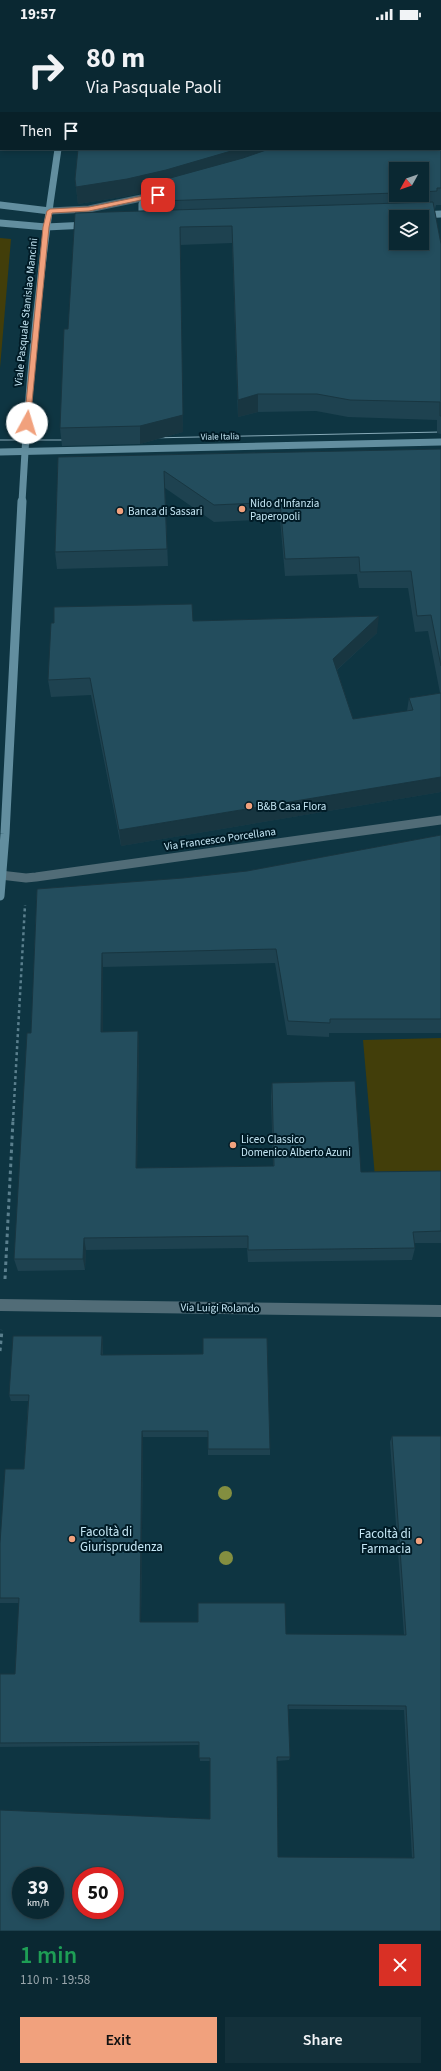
<!DOCTYPE html>
<html lang="en">
<head>
<meta charset="utf-8">
<style>
  :root { --surface:#0a2832; --page:#13303a; --text:#f1f3f6; --muted:#99a6ac; --line:#2a444d; --accent:#f1a17d }
  body { margin:0; font-family:"Source Sans 3",sans-serif; background:var(--page); color:var(--text); height:100vh; display:flex; flex-direction:column; font-size:15px; white-space:nowrap }
  * { box-sizing:border-box; margin:0 }
  p { font-size:13px; color:var(--muted) }
  .icon { flex:none; width:22px; height:22px; fill:none; stroke:currentColor; stroke-width:2; stroke-linecap:round; stroke-linejoin:round }
  .map { position:relative; height:1903px; overflow:hidden }
  .panel { display:flex; flex-direction:column; background:var(--surface); flex:1 }
  .panel>* { flex:none }
  .banner { position:absolute; left:0px; top:0px; width:441px; height:122px; box-shadow:0 2px 6px #0003,0 0 0 1px var(--line); background:#0a2832; color:var(--text); overflow:hidden }
  .needle { width:26px; rotate:230deg }
  .tools { position:absolute; left:389px; top:134px; display:grid; gap:8px }
  .tools a { display:grid; place-items:center; width:40px; height:40px; border-radius:0px; background:var(--surface); box-shadow:0 2px 6px #0003,0 0 0 1px var(--line); font-size:20px }
  .speed { position:absolute; left:12px; top:1839px; display:flex; gap:8px; font-size:20px; font-weight:700; text-align:center }
  .speed>* { display:grid; place-content:center; width:52px; height:52px; border-radius:50%; background:var(--surface); box-shadow:0 2px 6px #0003,0 0 0 1px var(--line); line-height:1 }
  .speed small { font-size:10px; font-weight:400 }
  .speed .limit { border:6px solid #d22; background:#fff; color:#111 }
  .pin { position:absolute; display:grid; place-items:center; width:34px; height:34px; color:#fff; margin:-17px; border-radius:8px; box-shadow:0 2px 6px #0006 }
  .me { position:absolute; width:44px; margin:-22px; rotate:6deg; stroke-linejoin:round; filter:drop-shadow(0 0 3px #0008) }
  .turn { display:flex; align-items:center; gap:14px; height:84px; padding:0 20px; font-size:18px }
  .turn .icon { width:52px; height:52px; stroke-width:2.5 }
  .turn b { display:block; font-size:28px; line-height:34px }
  .then { display:flex; align-items:center; height:38px; padding:0 20px; background:#0003; gap:8px; font-size:15px }
  .round { display:grid; place-items:center; flex:none; width:42px; height:42px; border-radius:0px; background:var(--page) }
  .head { display:flex; align-items:center; justify-content:space-between; height:68px; padding:0 20px }
  h1 { font-size:24px; font-weight:600; line-height:30px; color:#1e9e55 }
  .action { display:flex; gap:8px; margin-top:auto; padding:8px 20px }
  .action a { flex:1; height:46px; border-radius:0px; background:var(--accent); color:#111; font-size:16px; font-weight:600; line-height:46px; text-align:center }
  .action a+a { background:var(--page); color:var(--text) }
  .status { display:flex; justify-content:space-between; align-items:center; height:28px; padding:0 20px; background:var(--surface); direction:ltr }
  .status svg { height:11px; fill:currentColor }
  .map>svg:first-child { display:block }
</style>
</head>
<body>
<div class="status"><b>19:57</b><svg viewBox="0 0 49 12"><path d="M0 12V9h3v3zM5 12V6h3v6zM10 12V3h3v9zM15 12V0h3v12zM26 1h20v11H26zM47 4h2v5h-2z"/></svg></div>
<div class="map">
<svg width="441" height="1903" viewBox="0 0 441 1903">
  <rect width="100%" height="100%" fill="#0e3542"/>
  <!-- green -->
  <g fill="#423e0a">
    <polygon points="0,210 11,211 0,340"/>
    <polygon points="441,1010 441,1149 375,1149 363,1012"/>
  </g>
  <g fill="none" stroke-linecap="round" stroke-linejoin="round">
    <!-- path-far1 -->
    <polyline stroke="#5a7f8d" stroke-width="2.5" stroke-dasharray="3 3" stroke-linecap="butt" points="13,1093 25,877"/>
    <!-- path -->
    <g stroke="#5a7f8d" stroke-width="3" stroke-dasharray="3.5 3.5" stroke-linecap="butt">
      <polyline points="5,1251 13,1092"/>
      <polyline points="0,1323 2,1302"/>
    </g>
    <!-- street-far2 -->
    <polyline stroke="#516c77" stroke-width="7" points="50,183 89,181 156,167"/>
    <!-- street-far1 -->
    <polyline stroke="#516c77" stroke-width="9" points="0,847 26,850 36,849 441,792"/>
    <!-- street -->
    <polyline stroke="#516c77" stroke-width="12" points="0,1277 441,1283"/>
    <!-- secondary-far1 -->
    <g stroke="#628e9f" stroke-width="7">
      <polyline points="149,169 142,176 142,185 151,192"/>
      <polyline points="0,177 50,183"/>
      <polyline points="422,187 441,186"/>
      <polyline points="0,195 46,199 88,197"/>
      <polyline points="0,424 441,414"/>
      <path d="M22 474C28 356 40 238 58 121"/>
    </g>
    <!-- secondary -->
    <polyline stroke="#628e9f" stroke-width="9" points="0,868 5,806 22,473"/>
    <!-- tram -->
    <g stroke="#87aab8" stroke-width="1">
      <polyline points="150,410 441,404"/>
      <polyline points="0,412 72,412"/>
    </g>
  </g>
  <!-- trees -->
  <g fill="#838e40">
    <circle cx="225" cy="1465" r="7"/>
    <circle cx="226" cy="1530" r="7"/>
  </g>
  <!-- wall -->
  <g fill="#1e4250" fill-rule="evenodd">
    <path d="M361 0H441V177H436L435 181H434L441 216V406L437 405V392L348 389 316 383 258 384 238 389 232 215 180 217 183 404 140 416 62 418 60 400 68 301 149 183 147 182 146 164 128 168 78 176 75 151 440 121V1H362ZM396 141H422V167H396Z"/>
    <polygon points="441,421 441,764 121,818 91,667 51,669 48,652 193,593 377,605 337,642 353,691 407,683 409,670 440,665 428,603 415,604 408,560 359,560 357,546 285,548 280,491 214,494 165,460 168,538 57,541 55,524 58,429"/>
    <polygon points="441,807 441,1005 329,1005 329,1009 287,1007 275,935 103,939 103,1004 138,1003 139,1017 137,1140 273,1138 271,1068 272,1055 361,1144 441,1143 441,1215 414,1215 415,1220 412,1232 248,1234 247,1220 86,1222 85,1242 18,1243 14,1231 31,1005 37,861 183,850 247,843"/>
    <path d="M102 1308 103 1315V1327L270 1421V1427H208V1409H143L141 1594 286 1606 404 1607 390 1414 392 1408 441 1903H0L210 1791V1733H200L199 1717 0 1719V1646H15L19 1575H0V1515L24 1441 28 1373H11L9 1367ZM288 1681 404 1682 412 1830 278 1829 277 1733 289 1732 290 1729Z"/>
  </g>
  <!-- shaded-wall -->
  <g fill="#183641">
    <polygon points="441,88 441,104 440,105 440,89"/>
    <polygon points="238,121 286,121 166,159 128,168 78,176 76,159"/>
    <polygon points="180,199 183,404 140,416 140,398"/>
    <polygon points="258,366 258,384 238,389 238,372"/>
    <polygon points="379,588 377,605 331,647 333,631"/>
    <polygon points="441,749 441,764 121,818 119,802"/>
    <polygon points="102,925 103,939 103,1018 101,1004"/>
    <polygon points="138,1003 139,1017 137,1152 136,1140"/>
    <polygon points="84,1210 86,1222 85,1242 83,1231"/>
    <polygon points="102,1308 103,1315 102,1334 101,1327"/>
    <polygon points="142,1403 143,1409 141,1599 140,1594"/>
  </g>
  <!-- building -->
  <g fill="#234d5d" stroke="#183641" fill-rule="evenodd">
    <polygon points="88,0 341,0 342,1 88,1"/>
    <polygon points="393,0 441,0 441,26 440,26 440,1 395,1"/>
    <polygon points="440,43 441,43 441,88 440,89"/>
    <polygon points="440,99 441,100 441,160 437,160 437,163 422,164 422,141 396,141 396,165 160,173 146,165 146,161 152,155 243,130 269,121 440,121"/>
    <polygon points="78,121 238,121 166,142 127,151 76,159 75,151"/>
    <path d="M433 174 441 216V388H440V374L350 372 317 366H258L238 372 232 198 180 199 183 387 140 398 60 400 64 301H68L75 185ZM396 189H422V215H396Z"/>
    <polygon points="441,421 441,638 431,587 417,588 411,543 360,544 359,529 285,531 280,474 214,477 164,443 167,521 55,524 58,429"/>
    <polygon points="192,576 193,593 379,588 333,631 353,691 413,682 409,670 441,665 441,749 119,802 90,650 48,652 51,595 54,595 54,579"/>
    <polygon points="441,807 441,991 330,991 330,995 288,993 276,921 102,925 101,1004 138,1003 136,1140 274,1138 272,1055 355,1053 361,1144 441,1143 441,1203 413,1204 415,1220 248,1222 248,1208 84,1210 83,1231 14,1231 27,1005 31,1005 37,861 183,850 247,843"/>
    <path d="M13 1308H102L101 1327 203 1326V1310H267L270 1421H208V1403H142L140 1594H198V1575H285L286 1606 406 1607 392 1408H441V1903H0V1782L210 1791V1730H199V1714L0 1715V1646H15L19 1570H0V1515L5 1441H24L29 1367H9ZM288 1677 406 1678 414 1830 278 1829 277 1729H290ZM21 1848H55V1882H21ZM81 1848H115V1882H81Z"/>
  </g>
  <!-- route -->
  <polygon fill="#f1a17d" stroke="#9d6951" points="158,165 160,165 160,168 89,183 52,185 49,199 30,395 24,396 43,199 47,183 50,181 89,179"/>
  <!-- markers -->
  <g fill="#f1a17d" stroke="#001b26" stroke-width="1.5">
    <circle cx="242" cy="481" r="4"/>
    <circle cx="120" cy="483" r="4"/>
    <circle cx="249" cy="778" r="4"/>
    <circle cx="233" cy="1117" r="4"/>
    <circle cx="72" cy="1511" r="4"/>
    <circle cx="419" cy="1513" r="4"/>
  </g>
  <g text-anchor="middle" dominant-baseline="central" stroke-width="4" stroke-linejoin="round" paint-order="stroke">
    <!-- far-street labels -->
    <g font-size="9" fill="#c6e8f6" stroke="#001b26">
      <text transform="translate(220 409) rotate(-1)">Viale Italia</text>
    </g>
    <!-- street labels -->
    <g font-size="11" fill="#c6e8f6" stroke="#001b26">
      <text transform="translate(26 284) rotate(-84)">Viale Pasquale Stanislao Mancini</text>
      <text transform="translate(220 811) rotate(-8)">Via Francesco Porcellana</text>
      <text transform="translate(220 1280) rotate(1)">Via Luigi Rolando</text>
    </g>
    <!-- poi labels -->
    <g font-size="11" fill="#c6e8f6" stroke="#001b26" text-anchor="start">
      <text x="250" y="475">Nido d'Infanzia<tspan x="250" dy="13">Paperopoli</tspan></text>
      <text x="128" y="483">Banca di Sassari</text>
      <text x="257" y="778">B&amp;B Casa Flora</text>
      <text x="241" y="1111">Liceo Classico<tspan x="241" dy="13">Domenico Alberto Azuni</tspan></text>
    </g>
    <!-- near-poi labels -->
    <g font-size="13" fill="#c6e8f6" stroke="#001b26" text-anchor="start">
      <text x="80" y="1504">Facoltà di<tspan x="80" dy="15">Giurisprudenza</tspan></text>
      <text x="411" y="1506" text-anchor="end">Facoltà di<tspan x="411" dy="15">Farmacia</tspan></text>
    </g>
  </g>
</svg>
<div class="tools">
<a><svg class="needle" viewBox="-14 -14 28 28"><path d="M0-13l5 13h-10z" fill="#e53935"/><path d="M0 13l5-13h-10z" fill="#99a6ac"/></svg></a>
<a><svg class="icon" aria-label="layers" viewBox="0 0 24 24"><path d="M12 4l9 5-9 5-9-5zM3 14l9 5 9-5"/></svg></a>
</div>
<div class="speed"><div>39<small>km/h</small></div><div class="limit">50</div></div>
<div class="pin" style="left:158px;top:167px;background:#d93025"><svg class="icon" aria-label="arrive" viewBox="0 0 24 24"><path d="M6 21V4h12l-3 4 3 4H6"/></svg></div>
<svg class="me" style="left:27px;top:395px" viewBox="-20 -20 40 40"><circle r="19" fill="#fff"/><path d="M0-13L10 11 0 6-10 11z" fill="#f1a17d"/></svg>
<div class="banner">
<div class="turn"><svg class="icon" aria-label="right" viewBox="0 0 24 24"><path d="M7 20v-9h11M14 6l5 5-5 5"/></svg><div><b>80 m</b>Via Pasquale Paoli</div></div>
<div class="then">Then<svg class="icon" aria-label="arrive" viewBox="0 0 24 24"><path d="M6 21V4h12l-3 4 3 4H6"/></svg></div>
</div>
</div>
<section class="panel">
<div class="head"><div><h1>1 min</h1><p>110 m · 19:58</p></div><a class="round" style="background:#d93025;color:#fff"><svg class="icon" aria-label="close" viewBox="0 0 24 24"><path d="M6 6l12 12M18 6L6 18"/></svg></a></div>
<div class="action"><a>Exit</a><a>Share</a></div>
</section>
</body>
</html>
